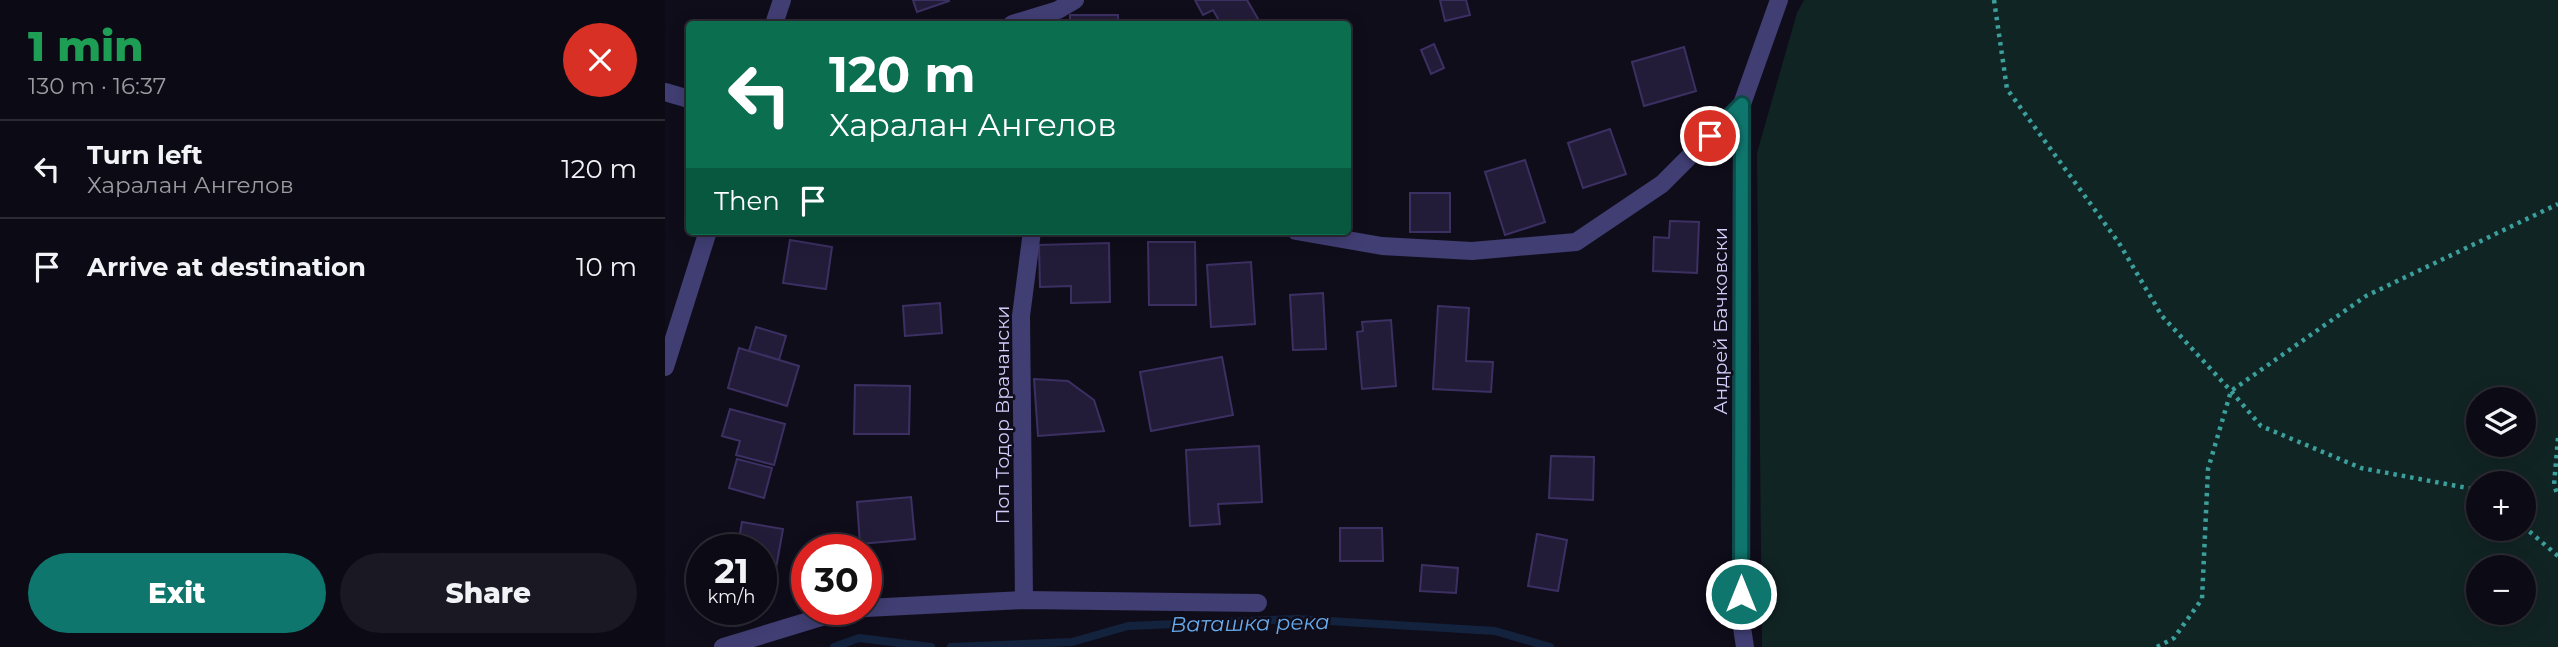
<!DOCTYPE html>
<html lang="en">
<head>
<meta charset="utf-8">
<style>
  :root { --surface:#0c0a14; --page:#1a1822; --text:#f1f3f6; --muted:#9a9aa0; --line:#2c2b34; --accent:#0f766e }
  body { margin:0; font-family:Montserrat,sans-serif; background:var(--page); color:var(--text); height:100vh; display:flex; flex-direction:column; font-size:26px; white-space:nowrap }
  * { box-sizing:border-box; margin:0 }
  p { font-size:23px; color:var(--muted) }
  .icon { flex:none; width:38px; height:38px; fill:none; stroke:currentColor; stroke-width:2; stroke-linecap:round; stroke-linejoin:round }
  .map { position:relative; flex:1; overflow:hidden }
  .drawer { display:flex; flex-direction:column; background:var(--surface); width:665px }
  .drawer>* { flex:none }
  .hud { position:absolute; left:21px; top:21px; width:665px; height:214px; border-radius:7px; box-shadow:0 4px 18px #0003,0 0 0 2px var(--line); background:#0b6e4f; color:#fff; overflow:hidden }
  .controls { position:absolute; left:1801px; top:387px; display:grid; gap:14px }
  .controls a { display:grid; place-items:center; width:70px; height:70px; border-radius:50%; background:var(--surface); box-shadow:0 4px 18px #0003,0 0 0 2px var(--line); font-size:35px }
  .speed { position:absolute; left:21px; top:534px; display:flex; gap:14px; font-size:35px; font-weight:700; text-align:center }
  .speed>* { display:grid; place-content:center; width:91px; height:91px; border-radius:50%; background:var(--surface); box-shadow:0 4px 18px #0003,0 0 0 2px var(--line); line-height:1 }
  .speed small { font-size:18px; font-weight:400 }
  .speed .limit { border:10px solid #d22; background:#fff; color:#111 }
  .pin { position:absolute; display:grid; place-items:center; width:60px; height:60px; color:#fff; margin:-30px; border:4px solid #fff; border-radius:50%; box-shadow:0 2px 7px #0007 }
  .me { position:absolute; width:77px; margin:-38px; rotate:0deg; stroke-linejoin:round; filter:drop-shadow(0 0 5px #0008) }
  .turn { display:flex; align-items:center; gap:24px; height:147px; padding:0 28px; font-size:32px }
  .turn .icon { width:91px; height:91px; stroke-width:2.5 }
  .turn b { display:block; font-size:49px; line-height:60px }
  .then { display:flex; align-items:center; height:66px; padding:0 28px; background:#0003; gap:14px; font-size:26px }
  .round { display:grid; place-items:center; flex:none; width:74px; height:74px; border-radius:37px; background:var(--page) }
  .head { display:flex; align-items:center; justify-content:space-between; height:119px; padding:0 28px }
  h1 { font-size:42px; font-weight:800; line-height:52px; color:#1e9e55 }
  .button { display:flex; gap:14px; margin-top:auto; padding:14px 28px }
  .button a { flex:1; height:80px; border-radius:42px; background:var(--accent); color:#fff; font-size:28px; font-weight:800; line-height:80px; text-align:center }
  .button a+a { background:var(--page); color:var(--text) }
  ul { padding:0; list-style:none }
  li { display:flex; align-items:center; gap:21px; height:98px; padding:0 28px; border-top:2px solid var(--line) }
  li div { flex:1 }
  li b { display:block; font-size:26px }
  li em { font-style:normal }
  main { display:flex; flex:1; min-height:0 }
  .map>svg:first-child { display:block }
</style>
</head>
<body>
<main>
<section class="drawer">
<div class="head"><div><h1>1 min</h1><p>130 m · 16:37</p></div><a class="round" style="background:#d93025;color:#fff"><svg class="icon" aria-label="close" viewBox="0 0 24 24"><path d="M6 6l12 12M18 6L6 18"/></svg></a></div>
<ul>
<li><svg class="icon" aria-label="left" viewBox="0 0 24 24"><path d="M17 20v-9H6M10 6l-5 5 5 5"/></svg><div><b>Turn left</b><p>Харалан Ангелов</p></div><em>120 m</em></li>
<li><svg class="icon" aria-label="arrive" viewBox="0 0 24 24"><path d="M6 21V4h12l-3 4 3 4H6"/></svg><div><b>Arrive at destination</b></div><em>10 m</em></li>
</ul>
<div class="button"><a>Exit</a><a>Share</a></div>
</section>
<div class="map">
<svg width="1893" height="647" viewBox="0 0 1893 647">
  <rect width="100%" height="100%" fill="#100d1b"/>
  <!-- green -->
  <path fill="#112424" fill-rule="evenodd" d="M1139 0H1893V647H1097L1092 153 1132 13ZM1813 399H1858V444H1813ZM1813 483H1858V528H1813ZM1813 567H1858V612H1813Z"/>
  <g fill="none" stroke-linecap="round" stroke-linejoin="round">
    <!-- stream -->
    <g stroke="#13233e" stroke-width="8">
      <polyline points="169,647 194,638 266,647"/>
      <polyline points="286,647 407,642 463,626 631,619 830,631 885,647"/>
    </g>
  </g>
  <!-- building -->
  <g fill="#221c39" stroke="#3c3062" stroke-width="2">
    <polygon points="248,0 284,0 284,1 252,12"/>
    <polygon points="530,0 582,0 596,24 556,24 548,10 538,15"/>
    <polygon points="775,0 801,0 805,15 780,21"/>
    <rect x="405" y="15" width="48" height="9"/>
    <polygon points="769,44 779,68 766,74 756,50"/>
    <polygon points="1019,47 1031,91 979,106 967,62"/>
    <polygon points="945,129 961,174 918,188 903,143"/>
    <polygon points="860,160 880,222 840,235 820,172"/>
    <rect x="745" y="193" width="40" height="39"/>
    <polygon points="1005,221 1034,222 1032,273 988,271 989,237 1004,238"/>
    <polygon points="125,240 167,247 161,289 118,283"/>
    <polygon points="483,242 530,242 531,305 484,305"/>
    <polygon points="444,243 445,302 406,303 406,286 375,287 374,245"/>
    <polygon points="586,262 590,324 546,327 542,265"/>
    <polygon points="658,293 661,349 628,350 625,295"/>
    <polygon points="275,303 277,333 240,336 238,306"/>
    <polygon points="773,306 804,308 801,361 828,362 826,392 768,389"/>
    <polygon points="726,320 731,386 697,389 692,332 698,331 697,322"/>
    <polygon points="91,327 121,336 114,360 84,351"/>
    <polygon points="74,348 134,366 122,406 63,388"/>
    <polygon points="557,357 568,415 486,431 475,372"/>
    <polygon points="369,379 403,381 429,400 439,431 373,436"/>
    <polygon points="190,385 245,386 244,434 189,434"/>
    <polygon points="65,409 120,424 109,465 71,455 75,441 57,436"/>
    <polygon points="594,446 597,502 553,504 555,524 525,526 521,450"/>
    <polygon points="886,456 929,457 928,500 884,498"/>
    <polygon points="72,459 107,468 99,498 64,488"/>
    <polygon points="246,497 250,539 195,544 192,502"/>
    <polygon points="77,522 118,529 108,585 96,583 96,550 72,550"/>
    <polygon points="675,528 717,528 718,561 675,561"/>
    <polygon points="872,534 902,540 893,591 863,586"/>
    <polygon points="757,565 793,568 791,593 755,591"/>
  </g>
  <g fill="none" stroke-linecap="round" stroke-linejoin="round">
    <!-- path -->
    <g stroke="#3b9f9c" stroke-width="4.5" stroke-dasharray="3.5 5" stroke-linecap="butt">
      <polyline points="1329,0 1342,89 1454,243 1497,316 1566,391 1596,426 1696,468 1813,490"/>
      <polyline points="1893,438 1889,485 1893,496"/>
      <polyline points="1858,526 1893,556"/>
      <polyline points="1492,647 1509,638 1537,599 1543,469 1566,391 1701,296 1893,204"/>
    </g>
    <!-- minor -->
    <g stroke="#413e74" stroke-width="18">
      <polyline points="109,24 117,0"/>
      <polyline points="347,24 393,10 410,0"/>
      <polyline points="0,92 24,99"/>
      <polyline points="631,231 717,246 807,251 911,242 997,184 1077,104"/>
      <polyline points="0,367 43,231"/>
      <polyline points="359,600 356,316 367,231"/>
      <polyline points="201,608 359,600 593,603"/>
      <polyline points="58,647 183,609"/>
      <polyline points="1080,647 1076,621 1077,104 1114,0"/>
    </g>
  </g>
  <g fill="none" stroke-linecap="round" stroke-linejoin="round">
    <!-- route casing -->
    <g stroke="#0a4d48" stroke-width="18">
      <polyline id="route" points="1045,136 1077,104 1076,594"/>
    </g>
    <!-- route -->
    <use href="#route" stroke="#0f766e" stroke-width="12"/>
  </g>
  <g text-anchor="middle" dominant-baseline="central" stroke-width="5" stroke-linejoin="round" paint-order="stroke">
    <!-- street labels -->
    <g font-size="19" fill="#d3cdf9" stroke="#100d1b">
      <text transform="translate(1055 321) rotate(-90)">Андрей Бачковски</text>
      <text transform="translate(337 415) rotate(-90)">Поп Тодор Врачански</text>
    </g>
    <!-- water labels -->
    <g font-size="21" font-style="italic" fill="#68abec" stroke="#100d1b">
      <text transform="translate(585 623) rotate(-1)">Ваташка река</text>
    </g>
  </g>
</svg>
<div class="controls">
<a><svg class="icon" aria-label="layers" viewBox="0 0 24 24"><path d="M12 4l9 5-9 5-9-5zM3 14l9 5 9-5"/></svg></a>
<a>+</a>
<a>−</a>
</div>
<div class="speed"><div>21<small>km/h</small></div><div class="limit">30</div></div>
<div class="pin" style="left:1045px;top:136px;background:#d93025"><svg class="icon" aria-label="arrive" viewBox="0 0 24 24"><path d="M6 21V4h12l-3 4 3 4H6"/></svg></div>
<svg class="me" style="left:1076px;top:594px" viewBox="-20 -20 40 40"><circle r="17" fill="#0f766e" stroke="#fff" stroke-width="3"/><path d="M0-11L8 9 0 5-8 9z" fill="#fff"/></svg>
<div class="hud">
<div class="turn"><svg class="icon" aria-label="left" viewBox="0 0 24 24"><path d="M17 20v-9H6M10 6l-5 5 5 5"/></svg><div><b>120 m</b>Харалан Ангелов</div></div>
<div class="then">Then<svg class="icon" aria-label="arrive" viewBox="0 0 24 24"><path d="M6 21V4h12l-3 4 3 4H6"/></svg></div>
</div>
</div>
</main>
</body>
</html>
